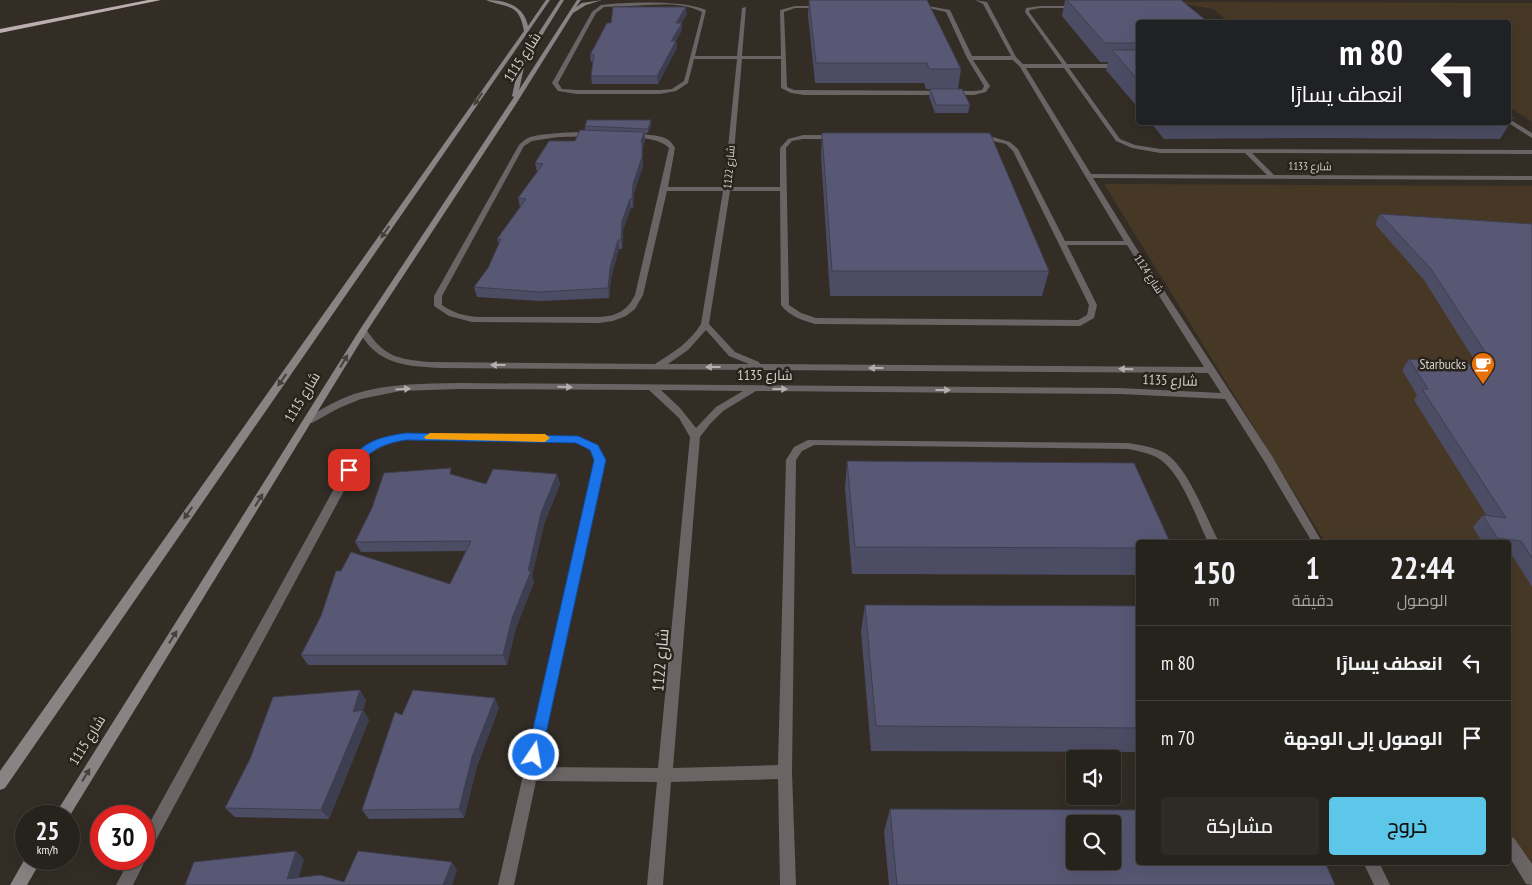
<!DOCTYPE html>
<html lang="ar">
<head>
<meta charset="utf-8">
<style>
  :root { --surface:#26221c; --page:#2e2a25; --text:#f1f3f6; --muted:#a4a4a3; --line:#423f3b; --accent:#5cc7e8 }
  body { margin:0; font-family:"PT Sans Narrow",Cairo,sans-serif; background:var(--page); color:var(--text); direction:rtl; height:100vh; display:flex; flex-direction:column; font-size:19px; white-space:nowrap }
  * { box-sizing:border-box; margin:0 }
  p { font-size:16px; color:var(--muted) }
  .icon { flex:none; width:28px; height:28px; fill:none; stroke:currentColor; stroke-width:2; stroke-linecap:round; stroke-linejoin:round }
  .map { position:relative; flex:1; overflow:hidden; direction:ltr }
  .sheet { position:absolute; left:1136px; top:540px; width:375px; height:325px; display:flex; flex-direction:column; background:var(--surface); border-radius:5px; box-shadow:0 5px 20px #0002,0 0 0 1px var(--line); direction:rtl }
  .sheet>* { flex:none }
  .guide { position:absolute; left:1136px; top:20px; width:375px; height:105px; border-radius:5px; box-shadow:0 5px 20px #0002,0 0 0 1px var(--line); direction:rtl; background:#202124; color:#fff; overflow:hidden }
  .buttons { position:absolute; left:1066px; top:750px; display:grid; gap:10px }
  .buttons a { display:grid; place-items:center; width:55px; height:55px; border-radius:5px; background:var(--surface); box-shadow:0 5px 20px #0002,0 0 0 1px var(--line); font-size:25px }
  .speed { position:absolute; left:15px; top:805px; display:flex; gap:10px; font-size:25px; font-weight:700; text-align:center }
  .speed>* { display:grid; place-content:center; width:65px; height:65px; border-radius:50%; background:var(--surface); box-shadow:0 5px 20px #0002,0 0 0 1px var(--line); line-height:1 }
  .speed small { font-size:12px; font-weight:400 }
  .speed .limit { border:8px solid #d22; background:#fff; color:#111 }
  .pin { position:absolute; display:grid; place-items:center; width:42px; height:42px; color:#fff; margin:-21px; border-radius:10px; box-shadow:0 2px 8px #0006 }
  .me { position:absolute; width:55px; margin:-28px; rotate:12deg; stroke-linejoin:round; filter:drop-shadow(0 0 4px #0008) }
  .turn { display:flex; align-items:center; gap:18px; height:105px; padding:0 25px; font-size:22px }
  .turn .icon { width:65px; height:65px; stroke-width:2.5 }
  .turn b { display:block; font-size:35px; line-height:42px }
  .eta { display:flex; justify-content:space-evenly; align-items:center; height:85px; text-align:center }
  .eta b { font-size:30px; font-weight:600; line-height:35px }
  .button { display:flex; gap:10px; margin-top:auto; padding:10px 25px }
  .button a { flex:1; height:58px; border-radius:5px; background:var(--accent); color:#111; font-size:20px; font-weight:600; line-height:58px; text-align:center }
  .button a+a { background:var(--page); color:var(--text) }
  ul { padding:0; list-style:none }
  li { display:flex; align-items:center; gap:15px; height:75px; padding:0 25px; border-top:1px solid var(--line) }
  li div { flex:1 }
  li b { display:block; font-size:19px }
  li em { font-style:normal }
  .map>svg:first-child { display:block }
</style>
</head>
<body>
<div class="map">
<svg width="1532" height="885" viewBox="0 0 1532 885">
  <rect width="100%" height="100%" fill="#332d26"/>
  <!-- green -->
  <g fill="#473826">
    <polygon points="1174,2 1532,3 1532,122 1509,107 1509,22 1229,22 1213,9"/>
    <polygon points="1104,184 1532,186 1532,878 1509,841 1509,542 1325,542"/>
  </g>
  <g fill="none" stroke-linecap="round" stroke-linejoin="round">
    <!-- street -->
    <g fill="#6a6465" fill-rule="evenodd">
      <path d="M975 0 987 2 1016 57 1023 64H1062L1025 12 1026 8 1040 6H1078L1076 8H1040L1030 10 1029 12 1067 64H1139V68H1069L1120 139 1135 145 1160 149 1532 150V154L1252 153 1274 175 1532 176V180L1093 178 1133 243 1272 456 1322 542H1312L1264 461 1225 399 1120 394 756 391 723 411 710 424 700 437 673 768 778 765 786 460 794 447 808 440 1128 443C1140 445 1154 447 1165 453 1188 467 1206 518 1219 542H1208C1196 518 1182 473 1158 458 1149 453 1138 451 1128 449L814 445 802 451 796 460 792 772 796 885H780L778 779 671 782 663 885H647L657 782 536 781 514 885H498L595 460 590 450 576 442 406 440C386 443 373 450 359 463L149 853 144 856 146 859 133 885H116L130 859H144V833L351 458C368 444 384 437 406 434L578 436 598 446 605 460 539 767 658 768 690 437 679 418 649 390 459 389 400 391 361 399 339 408 312 423H306L304 421 306 419C321 409 337 400 354 394 388 383 424 384 459 383L1120 388 1221 393 1208 373 441 368C406 366 377 365 359 331L363 328 366 329C384 357 398 359 429 362L655 364C674 352 689 343 701 324L723 191H667L643 295 635 309 626 316 613 321 599 323 472 322 449 316 434 306V296L519 145C521 143 525 139 528 138 545 130 651 130 667 139 671 141 673 145 675 148L668 187H724L737 59H694L688 83 676 91 660 94H577L558 91 552 83 592 12 601 5C627 2 683 0 706 10L695 56H737L742 8 746 7 742 56H781L780 10 795 6H928L950 10 972 56H1011L983 4ZM631 6C653 5 681 1 702 12L684 81 672 89 660 90H577L562 89 558 83 596 13 604 7ZM795 8H928L946 12 967 58 984 86 982 90 974 91 794 90 787 87 784 12ZM742 59H781V88L791 93 804 95H974L986 92 990 86 973 60H1013L1020 67 1124 241H1065L1018 149 1010 142 989 136 803 135 788 139 780 148V187H731ZM1026 68H1064L1116 141 1132 148 1160 153H1245L1267 175 1091 174ZM558 137C581 137 656 131 669 148L635 295C627 311 617 316 599 317H478C464 316 453 313 442 305V296L524 146 532 141ZM803 139 989 140 1006 144 1013 151 1089 305 1087 315 1078 320 816 318 801 313 789 305 786 148 792 141ZM730 191H780L781 305C789 316 802 320 815 324L1080 326 1094 318 1097 305 1067 245H1127L1204 367 760 364 759 362 735 352 709 324ZM706 330 729 356 749 364H668L688 350ZM661 390 743 391 716 407 696 428 680 408Z"/>
      <polygon points="1509,119 1532,133 1532,138 1507,122 1509,122"/>
      <polygon points="1509,836 1514,838 1532,864 1532,885 1526,884 1509,856"/>
      <polygon points="1363,862 1379,862 1390,885 1374,885"/>
    </g>
    <!-- secondary -->
    <g fill="#8b8283" fill-rule="evenodd">
      <path d="M486 0C505 0 524 5 528 26L546 0H550L5 788 0 790V771L524 31C519 2 508 9 486 0Z"/>
      <polygon points="560,0 564,0 525,63 519,90 577,0 581,0 576,7 582,3 602,0 586,5 573,13 516,104 367,331 69,817 54,816 359,331 514,97 512,96 519,63"/>
      <polygon points="26,857 26,859 42,859 27,885 10,885"/>
    </g>
    <!-- highway -->
    <polygon fill="#bcaeaf" fill-rule="evenodd" points="148,0 161,0 0,33 0,29"/>
  </g>
  <!-- wall -->
  <g fill="#4c4c64">
    <polygon points="809,0 961,69 958,89 970,105 968,113 935,113 929,97 930,89 933,89 926,89 924,83 815,83 808,15"/>
    <polygon points="1065,0 1181,0 1139,22 1139,109 1106,70 1108,62 1100,62 1062,16"/>
    <polygon points="687,14 681,23 682,23 682,30 676,41 677,48 658,84 592,84 591,76 593,62 591,62 590,55"/>
    <polygon points="1509,115 1513,118 1500,139 1314,138 1164,139 1150,122 1509,122"/>
    <polygon points="651,120 651,125 648,133 645,133 645,140 643,147 643,166 634,193 633,208 631,208 623,230 622,249 619,249 611,278 609,298 541,301 477,297 474,287 488,268 499,244 497,239 520,207 518,198 537,172 535,163 575,141 585,130 585,126"/>
    <polygon points="822,133 1049,271 1042,296 830,296 821,155"/>
    <polygon points="1380,214 1532,224 1532,587 1510,552 1509,552 1509,542 1482,542 1473,527 1483,515 1487,516 1414,400 1417,395 1402,370 1409,359 1478,366 1424,280 1375,224"/>
    <polygon points="847,461 1139,542 1139,575 852,574 845,488"/>
    <polygon points="557,474 560,484 544,524 532,576 534,582 516,628 507,665 308,665 301,655 450,584 466,551 361,552 355,542 454,475 486,484"/>
    <polygon points="865,605 1139,606 1139,752 871,751 861,631"/>
    <polygon points="366,700 363,710 369,720 329,819 235,817 225,808"/>
    <polygon points="499,708 477,766 464,818 369,819 362,810 402,715"/>
    <polygon points="890,809 1335,885 889,885 884,832"/>
  </g>
  <!-- shaded-wall -->
  <g fill="#3e3e51">
    <polygon points="686,7 687,14 677,30 676,23"/>
    <polygon points="682,23 682,30 672,48 671,41"/>
    <polygon points="676,41 677,48 658,84 657,76"/>
    <polygon points="651,120 651,125 648,133 648,129"/>
    <polygon points="644,132 645,140 643,147 643,166 634,193 633,208 632,199 633,184 641,142"/>
    <polygon points="630,199 631,208 623,230 622,249 621,240 622,221"/>
    <polygon points="618,240 619,249 611,278 609,298 608,288 610,268"/>
    <polygon points="557,474 560,484 544,524 532,576 534,582 516,628 507,665 503,655 512,618 528,571 541,513"/>
    <polygon points="360,690 366,700 363,711 369,720 329,819 321,810 353,712"/>
    <polygon points="495,698 499,708 477,766 464,818 459,809 472,757"/>
    <polygon points="296,851 304,859 297,885 287,879"/>
    <polygon points="452,862 457,870 452,885 443,885"/>
  </g>
  <!-- building -->
  <g fill="#585874" stroke="#3e3e51" fill-rule="evenodd">
    <polygon points="809,0 927,0 961,69 929,69 927,63 816,63"/>
    <polygon points="1067,0 1181,0 1208,22 1139,22 1139,43 1105,43"/>
    <polygon points="613,7 686,7 676,23 682,23 671,41 676,41 657,76 591,76 594,55 590,55 607,23 611,23"/>
    <polygon points="1112,50 1139,50 1139,81"/>
    <polygon points="930,89 962,89 970,105 936,105"/>
    <polygon points="587,120 651,120 648,129 585,126"/>
    <polygon points="580,130 644,132 641,142 642,142 642,157 633,184 632,199 630,199 622,221 621,240 618,240 610,268 608,288 539,292 474,287 488,268 501,239 497,239 526,199 518,198 543,164 535,163 549,141 575,141"/>
    <polygon points="822,133 990,133 1049,271 832,271"/>
    <polygon points="1380,214 1532,224 1532,558 1521,541 1497,538 1483,515 1506,518 1422,389 1428,389 1409,359 1495,367 1431,269"/>
    <polygon points="847,461 1134,463 1170,542 1139,542 1139,548 855,547"/>
    <polygon points="451,468 450,474 486,484 493,469 557,474 541,513 528,571 531,571 512,618 503,655 301,655 321,616 336,571 341,571 351,552 450,584 471,541 355,542 372,508 384,473"/>
    <polygon points="865,605 1139,606 1139,728 876,726"/>
    <polygon points="360,690 353,712 363,710 321,810 225,808 250,759 273,697"/>
    <polygon points="413,690 495,698 472,757 459,809 362,810 395,712 402,715"/>
    <path d="M890 809 1139 810V862H1325L1335 885H897ZM1075 824H1112V861H1075Z"/>
    <polygon points="296,851 287,879 320,875 344,882 358,851 452,862 443,885 185,885 194,862"/>
  </g>
  <!-- one-way arrows -->
  <defs><path id="oneway-solid" d="M-6-.8H1V-3.2L6.5 0L1 3.2V.8H-6Z" transform="scale(1.25)"/></defs>
  <g fill="#46403b">
    <use href="#oneway-solid" transform="translate(478 99) rotate(125)"/>
    <use href="#oneway-solid" transform="translate(385 232) rotate(125)"/>
    <use href="#oneway-solid" transform="translate(344 361) rotate(-59)"/>
    <use href="#oneway-solid" transform="translate(282 380) rotate(125)"/>
    <use href="#oneway-solid" transform="translate(259 500) rotate(-58)"/>
    <use href="#oneway-solid" transform="translate(188 513) rotate(125)"/>
    <use href="#oneway-solid" transform="translate(173 637) rotate(-58)"/>
    <use href="#oneway-solid" transform="translate(86 775) rotate(-58)"/>
  </g>
  <g fill="#b5b0ae">
    <use href="#oneway-solid" transform="translate(498 365) rotate(-180)"/>
    <use href="#oneway-solid" transform="translate(713 367) rotate(-180)"/>
    <use href="#oneway-solid" transform="translate(876 368) rotate(-180)"/>
    <use href="#oneway-solid" transform="translate(1126 369) rotate(-179)"/>
    <use href="#oneway-solid" transform="translate(565 387) rotate(1)"/>
    <use href="#oneway-solid" transform="translate(403 389) rotate(-4)"/>
    <use href="#oneway-solid" transform="translate(780 389)"/>
    <use href="#oneway-solid" transform="translate(943 390)"/>
  </g>
  <!-- route -->
  <path fill="#1a73e8" stroke="#114b97" d="M406 433 578 436 598 445 606 460 540 761 534 763 529 761 527 755 594 460 590 450 576 443 406 440C381 444 367 451 354 473H345L343 470C359 443 377 437 406 433Z"/>
  <!-- slow -->
  <polygon fill="#f59e0b" points="430,433 545,434 550,438 545,442 426,439 424,437"/>
  <!-- icons -->
  <defs>
    <g id="cafe-pin" transform="scale(1.25)"><path d="M0 17L-7.5 6A9.5 9.5 0 1 1 7.5 6Z" fill="#e8710a" stroke="#29231c"/><path d="M-5.5-4.5H6V0H3Q3 3.5 0 3.5H-2.5Q-5.5 3.5-5.5 0ZM3-3.2v2h1.7v-2ZM-6 4.5H4V6H-6Z" fill="#fff"/></g>
  </defs>
  <g fill-rule="evenodd">
    <use href="#cafe-pin" x="1483" y="364"/>
  </g>
  <g text-anchor="middle" dominant-baseline="central" stroke-width="5" stroke-linejoin="round" paint-order="stroke">
    <!-- far-street labels -->
    <g font-size="11" fill="#d5d1cd" stroke="#29231c">
      <text transform="translate(1310 166) rotate(1)">شارع 1133</text>
      <text transform="translate(729 167) rotate(-85)">شارع 1122</text>
      <text transform="translate(1149 274) rotate(57)">شارع 1124</text>
    </g>
    <!-- street labels -->
    <g font-size="14" fill="#d5d1cd" stroke="#29231c">
      <text transform="translate(522 57) rotate(-57)">شارع 1115</text>
      <text x="765" y="375">شارع 1135</text>
      <text transform="translate(1170 380) rotate(2)">شارع 1135</text>
      <text transform="translate(302 397) rotate(-59)">شارع 1115</text>
      <text transform="translate(87 740) rotate(-58)">شارع 1115</text>
    </g>
    <!-- poi labels -->
    <g font-size="14" fill="#d5d1cd" stroke="#29231c" text-anchor="end">
      <text x="1466" y="364">Starbucks</text>
    </g>
    <!-- near-street labels -->
    <g font-size="16" fill="#d5d1cd" stroke="#29231c">
      <text transform="translate(660 660) rotate(-85)">شارع 1122</text>
    </g>
  </g>
</svg>
<div class="buttons">
<a><svg class="icon" aria-label="sound" viewBox="0 0 24 24"><path d="M4 9h4l5-4v14l-5-4H4zM17 9q2 3 0 6"/></svg></a>
<a><svg class="icon" aria-label="search" viewBox="0 0 24 24"><circle cx="10" cy="10" r="6"/><path d="M15 15l6 6"/></svg></a>
</div>
<div class="speed"><div>25<small>km/h</small></div><div class="limit">30</div></div>
<div class="pin" style="left:349px;top:470px;background:#d93025"><svg class="icon" aria-label="arrive" viewBox="0 0 24 24"><path d="M6 21V4h12l-3 4 3 4H6"/></svg></div>
<svg class="me" style="left:534px;top:755px" viewBox="-20 -20 40 40"><circle r="17" fill="#1a73e8" stroke="#fff" stroke-width="3"/><path d="M0-11L8 9 0 5-8 9z" fill="#fff"/></svg>
<div class="guide">
<div class="turn"><svg class="icon" aria-label="left" viewBox="0 0 24 24"><path d="M17 20v-9H6M10 6l-5 5 5 5"/></svg><div><b>80 m</b>انعطف يسارًا</div></div>
</div>
<section class="sheet">
<div class="eta">
<div><b>22:44</b><p>الوصول</p></div>
<div><b>1</b><p>دقيقة</p></div>
<div><b>150</b><p>m</p></div>
</div>
<ul>
<li><svg class="icon" aria-label="left" viewBox="0 0 24 24"><path d="M17 20v-9H6M10 6l-5 5 5 5"/></svg><div><b>انعطف يسارًا</b></div><em>80 m</em></li>
<li><svg class="icon" aria-label="arrive" viewBox="0 0 24 24"><path d="M6 21V4h12l-3 4 3 4H6"/></svg><div><b>الوصول إلى الوجهة</b></div><em>70 m</em></li>
</ul>
<div class="button"><a>خروج</a><a>مشاركة</a></div>
</section>
</div>
</body>
</html>
